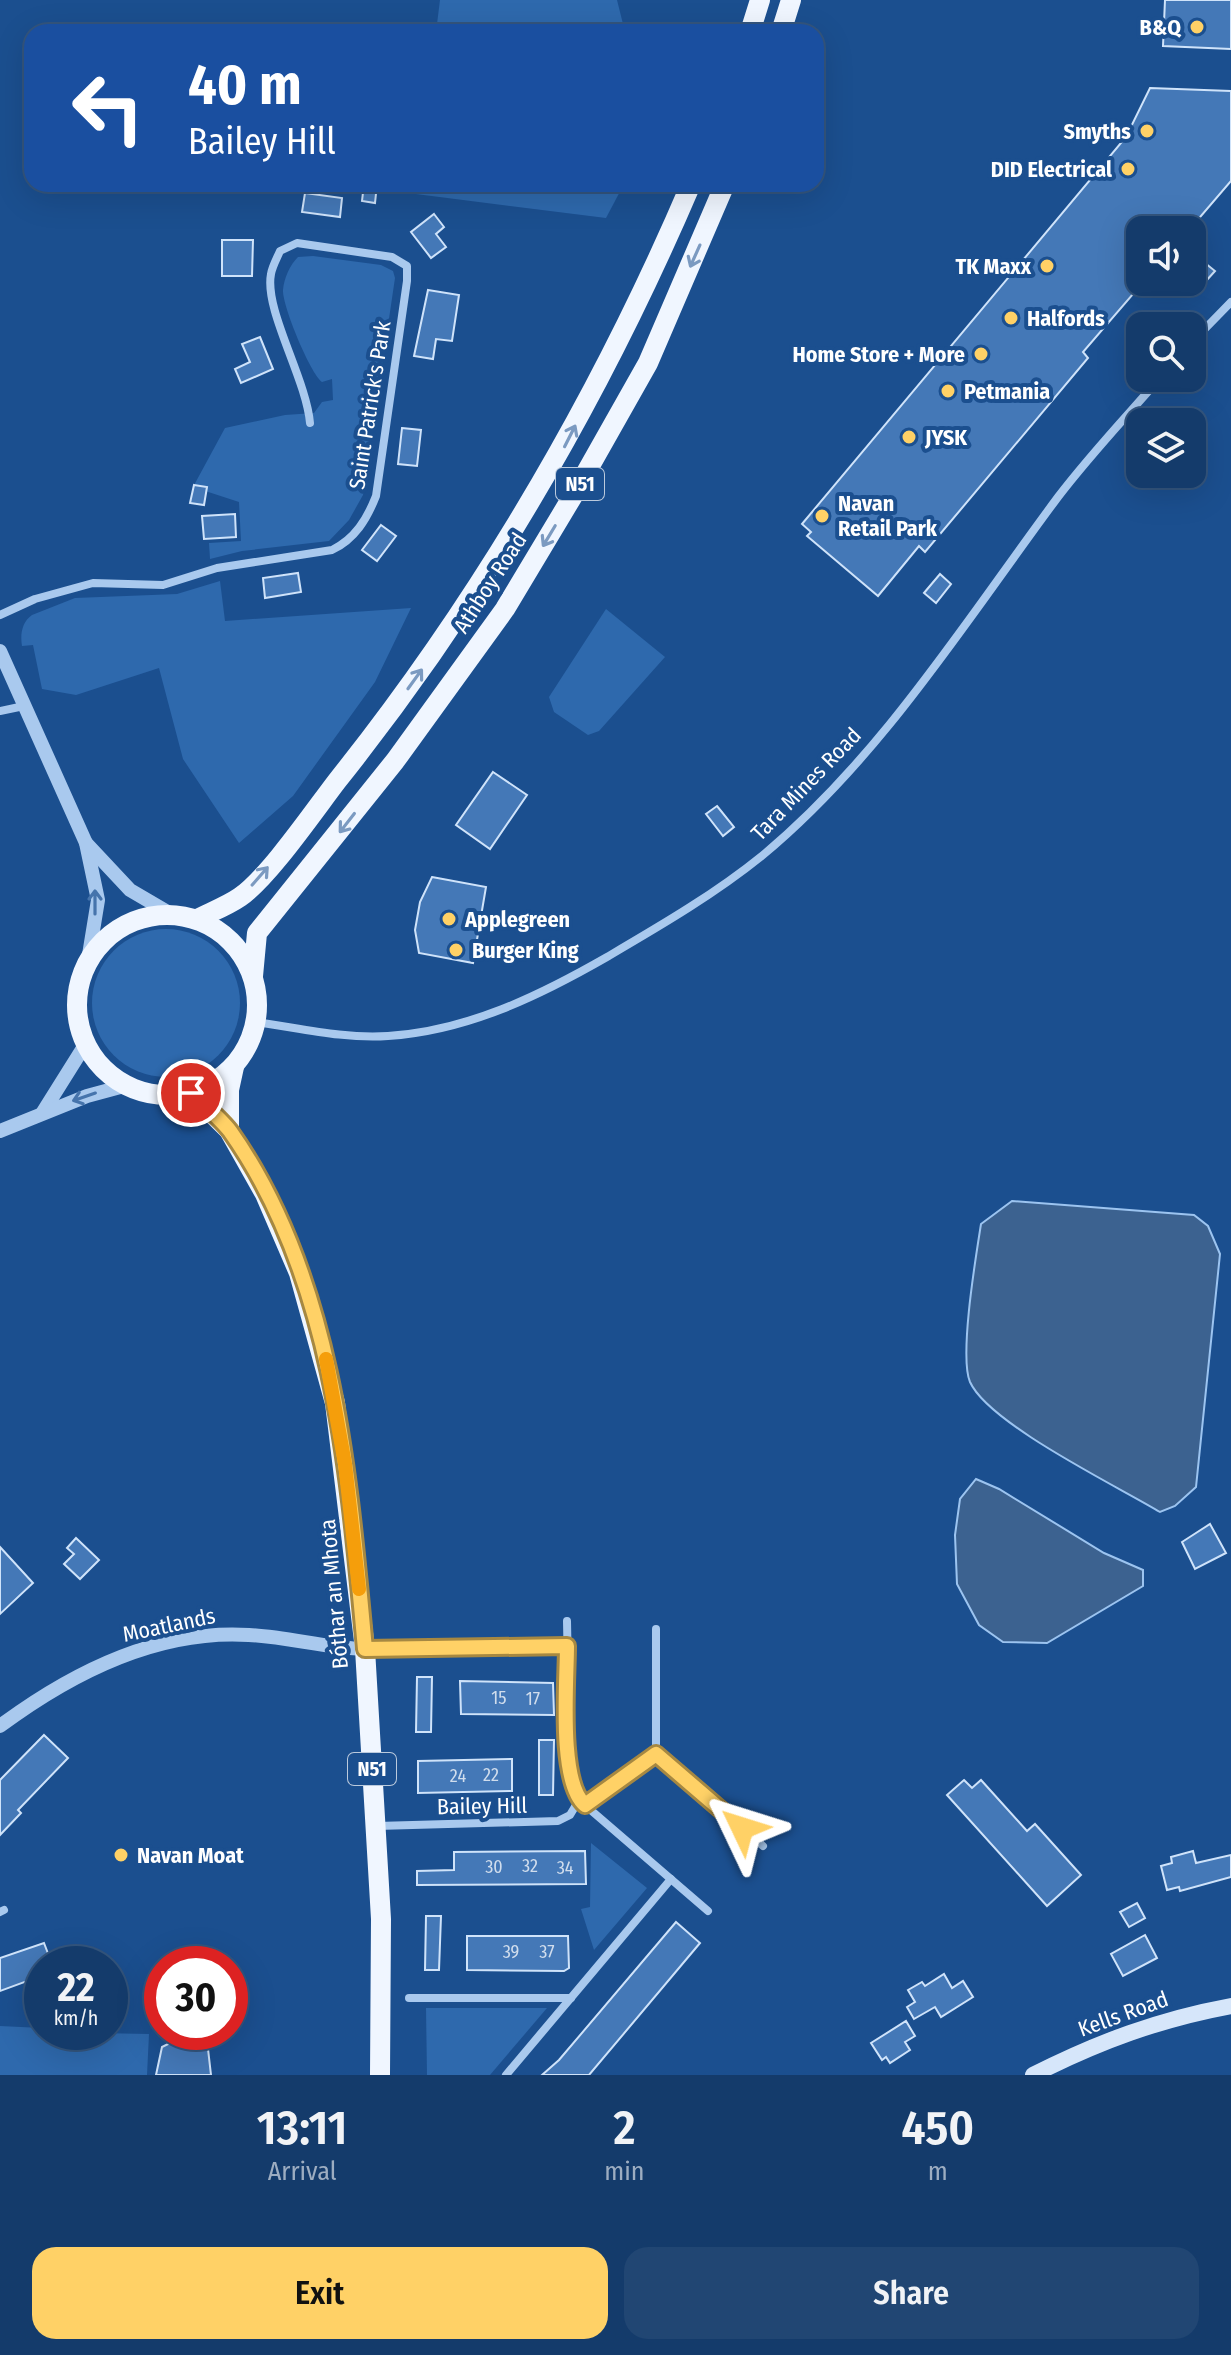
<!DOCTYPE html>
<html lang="en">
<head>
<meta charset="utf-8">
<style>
  :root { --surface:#143b6b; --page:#214673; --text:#f1f3f6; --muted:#9dadc1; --line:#33557e; --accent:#ffd166 }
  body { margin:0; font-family:"Fira Sans Condensed",sans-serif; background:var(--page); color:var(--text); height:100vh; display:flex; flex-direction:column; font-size:30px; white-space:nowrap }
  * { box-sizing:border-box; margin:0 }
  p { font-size:26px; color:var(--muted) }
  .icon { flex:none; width:44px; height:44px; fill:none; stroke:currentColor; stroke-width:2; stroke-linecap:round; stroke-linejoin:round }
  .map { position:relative; height:2075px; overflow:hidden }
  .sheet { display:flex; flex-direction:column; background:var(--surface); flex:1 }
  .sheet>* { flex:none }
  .hud { position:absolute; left:24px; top:24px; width:800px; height:168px; border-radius:24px; box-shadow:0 8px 32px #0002,0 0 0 2px var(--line); background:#1a4fa0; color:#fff; overflow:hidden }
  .tools { position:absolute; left:1126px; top:216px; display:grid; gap:16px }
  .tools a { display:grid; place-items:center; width:80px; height:80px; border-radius:16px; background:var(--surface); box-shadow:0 8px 32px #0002,0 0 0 2px var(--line); font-size:40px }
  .speed { position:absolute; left:24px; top:1946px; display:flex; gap:16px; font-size:40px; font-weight:700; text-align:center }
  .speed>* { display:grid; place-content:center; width:104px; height:104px; border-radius:50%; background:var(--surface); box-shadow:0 8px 32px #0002,0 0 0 2px var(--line); line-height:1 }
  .speed small { font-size:20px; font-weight:400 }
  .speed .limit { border:12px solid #d22; background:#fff; color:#111 }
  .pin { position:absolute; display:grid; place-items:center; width:68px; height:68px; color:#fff; margin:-34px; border:4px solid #fff; border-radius:50%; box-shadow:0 2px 8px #0007 }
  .me { position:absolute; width:88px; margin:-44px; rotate:311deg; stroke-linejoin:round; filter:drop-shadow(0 0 6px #0008) }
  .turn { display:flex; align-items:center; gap:28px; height:168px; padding:0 32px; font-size:36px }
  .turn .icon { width:104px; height:104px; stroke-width:2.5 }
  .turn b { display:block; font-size:56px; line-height:68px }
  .eta { display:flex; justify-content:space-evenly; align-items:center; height:136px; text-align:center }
  .eta b { font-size:48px; font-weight:600; line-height:56px }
  .action { display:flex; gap:16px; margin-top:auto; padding:16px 32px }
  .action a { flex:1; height:92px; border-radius:24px; background:var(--accent); color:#111; font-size:32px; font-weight:600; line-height:92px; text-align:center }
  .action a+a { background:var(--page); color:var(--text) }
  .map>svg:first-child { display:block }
</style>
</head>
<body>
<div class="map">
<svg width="1231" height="2075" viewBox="0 0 1231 2075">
  <rect width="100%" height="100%" fill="#1b4f8f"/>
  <!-- green -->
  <g fill="#2e69ad">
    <polygon points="440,0 617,0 625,32 436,32"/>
    <polygon points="409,184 624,184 606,218 408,193"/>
    <path d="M313 256 381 265 393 271 395 278 363 495 349 520 329 541 242 551 210 559 209 543 241 541 239 502 193 487 225 428 285 415 314 413 322 402 333 400 332 379 322 382C310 373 282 305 283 290 284 278 290 265 298 257Z"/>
    <path d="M220 581 225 621 411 608 375 682 293 796 239 843 183 759 159 668 76 695 42 689 33 645 22 646C20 634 22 622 32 615L75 598 177 594Z"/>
    <polygon points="606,609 665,657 599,731 588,735 554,712 549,697"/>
    <circle cx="166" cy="1003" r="74"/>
    <polygon points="591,1843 647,1888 594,1950 581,1909 590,1907"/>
    <polygon points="426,2008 547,2008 490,2075 427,2075"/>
    <polygon points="0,2026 42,2028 42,2032 149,2034 147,2075 0,2075"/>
  </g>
  <!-- water -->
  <g fill="#3c6290" stroke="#9cc4f0" stroke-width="2">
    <path d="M1012 1201 1194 1215 1208 1226 1220 1254 1196 1487 1175 1506 1160 1512C1117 1486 989 1424 970 1382 959 1356 976 1256 981 1224Z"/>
    <polygon points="976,1479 999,1489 1104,1553 1143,1570 1143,1586 1047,1643 1003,1642 979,1625 957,1584 955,1535 960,1499"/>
  </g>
  <!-- building -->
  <g fill="#4478b7" stroke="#cfe3fa" stroke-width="2">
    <polygon points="1165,0 1231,0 1231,49 1163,46"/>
    <polygon points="1150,88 1231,91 1231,181 1189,230 1140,230 1140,286 1083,352 1088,358 925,552 919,546 878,596 807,536 811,532 802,524 1126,137"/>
    <polygon points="364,184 377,184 375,203 362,201"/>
    <polygon points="305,193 342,198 340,217 302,212"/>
    <polygon points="434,214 444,227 436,234 446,247 431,258 411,232"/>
    <polygon points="222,240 253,240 252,276 222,276"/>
    <polygon points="1205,263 1215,271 1197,291 1190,282"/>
    <polygon points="428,290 459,295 452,341 436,339 433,359 414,356"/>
    <polygon points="260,337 273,369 241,383 235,369 250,362 242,344"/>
    <polygon points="402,428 421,430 417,466 398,464"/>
    <polygon points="194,485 207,487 204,505 190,503"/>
    <polygon points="235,514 236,537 204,539 202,516"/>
    <polygon points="381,525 396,536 377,561 362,550"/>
    <polygon points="298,573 301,592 265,598 263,578"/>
    <polygon points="940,574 951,584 936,603 924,593"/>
    <polygon points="493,772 527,795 490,849 456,825"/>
    <polygon points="717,806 734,827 723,836 706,814"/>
    <polygon points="432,877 486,887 473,963 419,953 415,930 420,902"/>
    <polygon points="1210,1524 1226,1553 1195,1569 1182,1542"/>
    <polygon points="76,1538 99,1560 80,1579 64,1564 74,1554 67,1548"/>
    <polygon points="0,1547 33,1583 0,1614"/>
    <polygon points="417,1677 432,1677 431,1732 416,1732"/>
    <polygon points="460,1681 553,1683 554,1715 461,1714"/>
    <polygon points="44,1735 68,1758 18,1810 21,1813 0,1835 0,1780"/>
    <polygon points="539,1740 554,1740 553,1795 539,1795"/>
    <polygon points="512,1759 512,1791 418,1793 418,1761"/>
    <polygon points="964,1780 972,1788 981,1780 1027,1831 1035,1824 1081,1875 1047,1906 947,1795"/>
    <polygon points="585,1851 586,1884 417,1885 417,1871 454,1870 454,1852"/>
    <polygon points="1193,1851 1196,1863 1231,1855 1231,1877 1180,1891 1179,1887 1167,1890 1161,1866 1172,1863 1171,1857"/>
    <polygon points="1137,1903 1145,1918 1129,1927 1120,1912"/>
    <polygon points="426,1916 441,1916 439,1970 425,1970"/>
    <polygon points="676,1922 700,1943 589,2075 542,2075 559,2060"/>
    <polygon points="1145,1935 1157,1958 1123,1976 1111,1954"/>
    <polygon points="467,1936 568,1936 569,1968 564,1971 467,1970"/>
    <polygon points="44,1943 52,1964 37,1964 41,1976 0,1991 0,1958"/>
    <polygon points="944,1974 952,1988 963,1981 973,1997 941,2017 935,2007 914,2019 907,2007 915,2002 908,1990 922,1982 925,1986"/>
    <polygon points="906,2021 915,2036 905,2042 910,2050 890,2063 886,2057 882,2060 871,2043"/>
    <polygon points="184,2036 199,2038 208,2049 211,2075 156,2075 162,2047"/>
  </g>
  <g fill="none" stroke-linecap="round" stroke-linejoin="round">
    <!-- minor -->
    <g stroke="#a9c9ee" stroke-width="8">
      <polyline points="1192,342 1231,302"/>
      <path d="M0 615 35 599 93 583 163 585 217 568 332 550C355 539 367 519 376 496L407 281V266L392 257 297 243 280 251C277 258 272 267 271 274 264 310 306 378 310 423"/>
      <polyline points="0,711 24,706"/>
      <path d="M256 1022C300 1028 343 1039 388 1036 467 1031 539 996 607 957 660 926 715 894 763 855 882 756 967 619 1058 497 1090 455 1126 417 1160 378"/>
      <polyline points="567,1621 570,1777 579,1800"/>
      <polyline points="368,1649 567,1646"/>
      <polyline points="656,1754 656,1629"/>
      <polyline points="585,1805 656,1754 763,1846"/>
      <polyline points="377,1826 558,1821 570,1815 579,1800 708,1911"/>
      <polyline points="0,1912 4,1910"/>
      <polyline points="409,1998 571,1998"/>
      <polyline points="506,2075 671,1879"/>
    </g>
    <!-- tertiary -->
    <g stroke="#a9c9ee" stroke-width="14">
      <polyline points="0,651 86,843 98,900 88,961"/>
      <polyline points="86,843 130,890 171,914"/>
      <polyline points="43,1112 85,1045"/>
      <polyline points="0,1131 87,1096 124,1086"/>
      <path d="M0 1726C70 1674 158 1629 249 1635 288 1637 326 1648 365 1649"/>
    </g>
    <!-- secondary -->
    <path stroke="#d6e6fa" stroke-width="16" d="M1033 2075C1098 2042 1160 2019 1231 2006"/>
    <!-- primary -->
    <g stroke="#f0f6ff" stroke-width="20">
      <polyline points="750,32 760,0"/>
      <polyline points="781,32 791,0"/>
      <circle cx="167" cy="1005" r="90"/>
      <path d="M197 919C211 912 227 906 240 897 268 878 314 811 337 781 483 598 599 399 691 184"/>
      <polyline points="253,976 257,933 395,761 505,609 574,494 648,363 725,184"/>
      <polyline points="191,1093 229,1130 265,1194 299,1273 335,1403 365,1649 381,1919 380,2075"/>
      <polyline points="229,1130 229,1090 234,1067"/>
    </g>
  </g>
  <!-- one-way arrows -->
  <defs><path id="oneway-shaft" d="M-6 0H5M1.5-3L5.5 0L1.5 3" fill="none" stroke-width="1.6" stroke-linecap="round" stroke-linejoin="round" transform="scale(2)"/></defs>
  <g stroke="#7b9ac1">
    <use href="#oneway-shaft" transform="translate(695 256) rotate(114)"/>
    <use href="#oneway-shaft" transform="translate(570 436) rotate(-63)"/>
    <use href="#oneway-shaft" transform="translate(549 536) rotate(121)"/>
    <use href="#oneway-shaft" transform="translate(415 679) rotate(-54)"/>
    <use href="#oneway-shaft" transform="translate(347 823) rotate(128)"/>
    <use href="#oneway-shaft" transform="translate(260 876) rotate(-49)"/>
  </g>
  <g stroke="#4674ac">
    <use href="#oneway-shaft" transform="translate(95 902) rotate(-90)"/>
    <use href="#oneway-shaft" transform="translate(84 1097) rotate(161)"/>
  </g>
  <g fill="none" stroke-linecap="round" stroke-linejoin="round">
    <!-- route casing -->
    <g stroke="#a68842" stroke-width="20">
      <path id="route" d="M191 1093C204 1105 219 1117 230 1131 334 1278 349 1476 365 1649L567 1646C567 1681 558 1782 585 1805L656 1754 742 1828"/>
    </g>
    <!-- route -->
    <use href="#route" stroke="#ffd166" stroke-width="14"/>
    <!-- slow -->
    <polyline stroke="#f59e0b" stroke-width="14" points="326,1359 345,1464 359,1589"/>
  </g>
  <!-- markers -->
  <g fill="#ffd166" stroke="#1b4f8f" stroke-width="3">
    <circle cx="1197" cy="27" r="8"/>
    <circle cx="1147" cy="131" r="8"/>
    <circle cx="1128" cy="169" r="8"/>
    <circle cx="1047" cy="266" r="8"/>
    <circle cx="1011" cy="318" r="8"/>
    <circle cx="981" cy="354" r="8"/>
    <circle cx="948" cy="391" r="8"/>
    <circle cx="909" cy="437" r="8"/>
    <circle cx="822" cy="516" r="8"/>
    <circle cx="449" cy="919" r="8"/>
    <circle cx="456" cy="950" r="8"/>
    <circle cx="121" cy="1855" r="8"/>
  </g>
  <g text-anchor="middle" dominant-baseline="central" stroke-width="8" stroke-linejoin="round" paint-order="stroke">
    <!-- number labels -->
    <g font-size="18" fill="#d0dded">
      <text x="499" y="1698">15</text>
      <text x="533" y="1699">17</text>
      <text x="491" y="1775">22</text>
      <text x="458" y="1776">24</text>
      <text x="530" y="1866">32</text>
      <text x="494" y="1867">30</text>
      <text x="565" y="1868">34</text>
      <text x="511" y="1952">39</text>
      <text x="547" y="1952">37</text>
    </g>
    <!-- shield labels -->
    <g fill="#1b4f8f" stroke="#bbcadd" stroke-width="2">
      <rect x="556" y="468" width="48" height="32" rx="6"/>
      <rect x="348" y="1753" width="48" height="32" rx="6"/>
    </g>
    <g font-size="20" font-weight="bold" fill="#fff">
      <text x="580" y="484">N51</text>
      <text x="372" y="1769">N51</text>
    </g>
    <!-- poi labels -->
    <g font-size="22" font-weight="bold" fill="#fff" stroke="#1b4f8f" text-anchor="start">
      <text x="1181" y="27" text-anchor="end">B&amp;Q</text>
      <text x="1131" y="131" text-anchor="end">Smyths</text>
      <text x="1112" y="169" text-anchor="end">DID Electrical</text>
      <text x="1031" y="266" text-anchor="end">TK Maxx</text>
      <text x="1027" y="318">Halfords</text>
      <text x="965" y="354" text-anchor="end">Home Store + More</text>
      <text x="964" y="391">Petmania</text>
      <text x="925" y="437">JYSK</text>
      <text x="838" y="503">Navan<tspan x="838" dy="25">Retail Park</tspan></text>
      <text x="465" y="919">Applegreen</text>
      <text x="472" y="950">Burger King</text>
      <text x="137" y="1855">Navan Moat</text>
    </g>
    <!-- street labels -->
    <g font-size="22" fill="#fff" stroke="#1b4f8f">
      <text transform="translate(370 405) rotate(-81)">Saint Patrick's Park</text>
      <text transform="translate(490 583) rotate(-57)">Athboy Road</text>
      <text transform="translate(806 784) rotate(-46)">Tara Mines Road</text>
      <text transform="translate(334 1594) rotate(-95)">Bóthar an Mhota</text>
      <text transform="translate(169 1625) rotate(-12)">Moatlands</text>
      <text transform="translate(482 1806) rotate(-1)">Bailey Hill</text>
      <text transform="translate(1123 2014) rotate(-20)">Kells Road</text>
    </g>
  </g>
</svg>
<div class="tools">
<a><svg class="icon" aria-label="sound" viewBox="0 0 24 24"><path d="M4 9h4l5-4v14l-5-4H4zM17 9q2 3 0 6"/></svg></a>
<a><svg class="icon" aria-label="search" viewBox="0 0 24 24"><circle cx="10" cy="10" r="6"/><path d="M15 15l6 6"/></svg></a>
<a><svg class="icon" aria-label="layers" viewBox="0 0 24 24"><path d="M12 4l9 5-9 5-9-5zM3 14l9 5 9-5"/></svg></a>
</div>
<div class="speed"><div>22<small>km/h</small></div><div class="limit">30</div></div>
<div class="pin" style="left:191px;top:1093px;background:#d93025"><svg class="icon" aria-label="arrive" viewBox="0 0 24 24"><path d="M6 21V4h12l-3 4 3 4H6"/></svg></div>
<svg class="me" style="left:742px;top:1828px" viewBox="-20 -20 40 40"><path d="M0-17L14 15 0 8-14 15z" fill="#ffd166" stroke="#fff" stroke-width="4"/></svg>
<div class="hud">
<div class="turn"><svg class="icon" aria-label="left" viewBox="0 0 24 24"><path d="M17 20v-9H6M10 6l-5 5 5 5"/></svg><div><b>40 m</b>Bailey Hill</div></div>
</div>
</div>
<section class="sheet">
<div class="eta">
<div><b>13:11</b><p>Arrival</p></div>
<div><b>2</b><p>min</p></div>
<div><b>450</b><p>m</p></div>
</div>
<div class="action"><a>Exit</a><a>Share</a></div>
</section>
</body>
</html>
